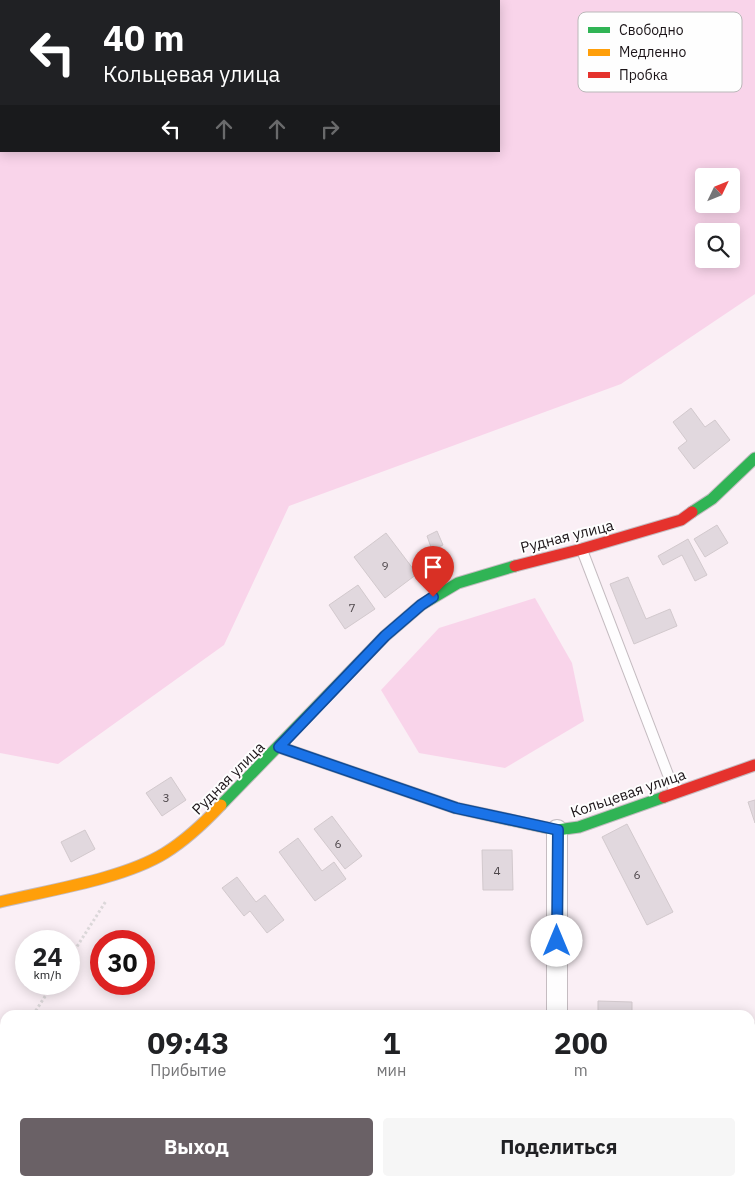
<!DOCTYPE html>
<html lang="ru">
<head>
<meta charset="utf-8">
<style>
  :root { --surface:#fff; --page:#f6f6f6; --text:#202124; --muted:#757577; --accent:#6a6166 }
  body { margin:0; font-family:"IBM Plex Sans",sans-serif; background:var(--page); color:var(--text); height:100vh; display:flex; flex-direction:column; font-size:19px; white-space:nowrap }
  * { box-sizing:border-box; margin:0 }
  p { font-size:16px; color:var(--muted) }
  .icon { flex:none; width:28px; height:28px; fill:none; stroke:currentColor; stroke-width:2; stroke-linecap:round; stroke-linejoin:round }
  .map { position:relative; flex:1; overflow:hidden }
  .panel { position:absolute; left:0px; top:1010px; width:755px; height:176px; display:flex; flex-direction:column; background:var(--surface); border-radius:15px 15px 0 0; box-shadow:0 2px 12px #0003 }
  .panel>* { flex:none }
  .top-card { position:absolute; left:0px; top:0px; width:500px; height:152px; box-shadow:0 2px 12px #0003; background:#202124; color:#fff; overflow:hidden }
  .needle { width:32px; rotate:47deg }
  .fabs { position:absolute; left:695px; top:168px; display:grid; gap:10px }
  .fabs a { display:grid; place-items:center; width:45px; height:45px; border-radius:5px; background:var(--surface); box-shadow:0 2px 12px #0003; font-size:25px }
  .speed { position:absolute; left:15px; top:930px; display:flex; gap:10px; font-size:25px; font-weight:700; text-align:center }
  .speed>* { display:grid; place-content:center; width:65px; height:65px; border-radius:50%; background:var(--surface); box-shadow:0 2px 12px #0003; line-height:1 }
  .speed small { font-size:12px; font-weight:400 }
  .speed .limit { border:8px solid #d22; background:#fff; color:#111 }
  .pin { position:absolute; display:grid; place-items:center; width:42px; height:42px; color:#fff; margin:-51px -21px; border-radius:50% 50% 50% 0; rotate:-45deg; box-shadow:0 0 5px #0007 }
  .pin .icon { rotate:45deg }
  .me { position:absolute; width:55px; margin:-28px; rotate:0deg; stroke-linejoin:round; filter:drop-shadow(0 0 4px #0008) }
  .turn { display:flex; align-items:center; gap:18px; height:105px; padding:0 20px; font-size:22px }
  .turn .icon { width:65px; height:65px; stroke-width:2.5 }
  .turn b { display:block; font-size:35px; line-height:42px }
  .lanes { display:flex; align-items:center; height:48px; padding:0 20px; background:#0003; justify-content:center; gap:25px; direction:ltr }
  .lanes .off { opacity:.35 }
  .eta { display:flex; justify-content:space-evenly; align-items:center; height:85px; text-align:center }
  .eta b { font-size:30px; font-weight:800; line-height:35px }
  .button { display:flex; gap:10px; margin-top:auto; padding:10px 20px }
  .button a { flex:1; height:58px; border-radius:5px; background:var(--accent); color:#fff; font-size:20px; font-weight:800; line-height:58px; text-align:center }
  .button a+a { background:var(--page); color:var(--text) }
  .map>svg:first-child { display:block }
</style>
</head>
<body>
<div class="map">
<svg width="755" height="1186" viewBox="0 0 755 1186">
  <rect width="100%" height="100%" fill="#faeff5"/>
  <!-- green -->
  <g fill="#f9d4ea" fill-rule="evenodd">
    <path d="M0 0H755V294L621 384 289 506 224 645 58 764 0 753ZM1 1H499V151H1ZM704 176H731V204H704ZM704 231H731V259H704Z"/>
    <polygon points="535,598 572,663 584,721 505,768 419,753 381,690 439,628"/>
  </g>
  <!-- building -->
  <g fill="#e1d8de" stroke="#d2c9cd">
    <polygon points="691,408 705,427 715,420 730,440 694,469 678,448 687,441 673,422"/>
    <polygon points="717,525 728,543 705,557 694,539"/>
    <polygon points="437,531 443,545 432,550 427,536"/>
    <polygon points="386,533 417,574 385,598 354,557"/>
    <polygon points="688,539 707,575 695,581 682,555 663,565 658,556"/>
    <polygon points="628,577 646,619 670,609 677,626 634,644 610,584"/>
    <polygon points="358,585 375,609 345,629 329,605"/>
    <polygon points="171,777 186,800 162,816 146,793"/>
    <polygon points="755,800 755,823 748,802"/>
    <polygon points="332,816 362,856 345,869 314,829"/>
    <polygon points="627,824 673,912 647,925 602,837"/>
    <polygon points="85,830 95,849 71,862 61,842"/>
    <polygon points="298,838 322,871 334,862 346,879 315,901 279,852"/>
    <polygon points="482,850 512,850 513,890 483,890"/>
    <polygon points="237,877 256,902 265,895 284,920 267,933 250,911 244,916 222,888"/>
    <polygon points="598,1001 632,1002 632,1015 598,1015"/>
    <rect x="750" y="1023" width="5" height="21"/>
    <polygon points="750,1161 755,1161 755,1186 744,1186 744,1181 750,1181"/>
    <rect x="597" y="1181" width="40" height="5"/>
  </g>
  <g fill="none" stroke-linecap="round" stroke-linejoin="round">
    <!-- lane casing -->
    <g stroke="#c5bcc1" stroke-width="12">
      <polyline id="lane" points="582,550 675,793"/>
    </g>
    <!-- street casing -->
    <g stroke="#c5bcc1" stroke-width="22">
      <g id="street">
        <polyline points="557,1015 557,830"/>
        <polyline points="556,1186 556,1181"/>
      </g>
    </g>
    <!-- fast casing -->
    <g stroke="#c5bcc1" stroke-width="13">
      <g id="fast">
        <polyline points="692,512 712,499 755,458"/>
        <polyline points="279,747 456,808 557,830 579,827 664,797"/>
        <polyline points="221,805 385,636 421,605 458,583 515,566"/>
      </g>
    </g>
    <!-- slow casing -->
    <g stroke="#c5bcc1" stroke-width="13">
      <path id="slow" d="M0 902C49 890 123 879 165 853 186 840 204 823 221 805"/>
    </g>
    <!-- jam casing -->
    <g stroke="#c5bcc1" stroke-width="13">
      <g id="jam">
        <polyline points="515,566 582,549 681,520 692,512"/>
        <polyline points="664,797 755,765"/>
      </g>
    </g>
    <!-- path -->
    <g stroke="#dbd7d9" stroke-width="3" stroke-dasharray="2.5 2.5" stroke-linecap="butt">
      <polyline points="69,959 106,901"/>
      <polyline points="33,1015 53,984"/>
      <polyline points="0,1065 5,1058"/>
    </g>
    <!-- lane -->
    <use href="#lane" stroke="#fefdfe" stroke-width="10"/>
    <!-- street -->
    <use href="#street" stroke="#fefdfe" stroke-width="20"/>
    <!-- fast -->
    <use href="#fast" stroke="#30b455" stroke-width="11"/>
    <!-- slow -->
    <use href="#slow" stroke="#ff9f0a" stroke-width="11"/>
    <!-- jam -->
    <use href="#jam" stroke="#e5322d" stroke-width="11"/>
  </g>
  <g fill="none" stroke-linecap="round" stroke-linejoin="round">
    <!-- route casing -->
    <g stroke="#114b97" stroke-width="12">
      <polyline id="route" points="433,597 421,605 385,636 279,747 456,808 558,830 557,941"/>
    </g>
    <!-- route -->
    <use href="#route" stroke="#1a73e8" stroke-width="9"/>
  </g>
  <g text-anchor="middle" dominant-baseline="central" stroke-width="4" stroke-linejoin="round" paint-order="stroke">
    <!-- number labels -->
    <g font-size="12" fill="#4f484c">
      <text x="385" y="565">9</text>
      <text x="352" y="607">7</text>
      <text x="166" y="797">3</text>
      <text x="338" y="843">6</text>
      <text x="497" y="870">4</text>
      <text x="637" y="874">6</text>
    </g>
    <!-- street labels -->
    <g font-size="15" fill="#1c1519" stroke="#fefefe">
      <text transform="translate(567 536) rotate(-14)">Рудная улица</text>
      <text transform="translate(228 778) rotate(-45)">Рудная улица</text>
      <text transform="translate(628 793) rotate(-19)">Кольцевая улица</text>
    </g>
  </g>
  <!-- legend -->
  <rect x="578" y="12" width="164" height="80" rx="8" fill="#fefefe" stroke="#bab8b9" stroke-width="1"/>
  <rect x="588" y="27" width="22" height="6" fill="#30b455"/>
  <rect x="588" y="49" width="22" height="7" fill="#ff9f0a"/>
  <rect x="588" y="72" width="22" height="6" fill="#e5322d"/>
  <g font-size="14" fill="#1c1519">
    <text x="619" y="35">Свободно</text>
    <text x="619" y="57">Медленно</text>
    <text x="619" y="80">Пробка</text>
  </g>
</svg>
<div class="fabs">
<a><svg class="needle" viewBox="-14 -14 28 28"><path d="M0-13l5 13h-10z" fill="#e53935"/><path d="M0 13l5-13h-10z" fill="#757577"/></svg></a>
<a><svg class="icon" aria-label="search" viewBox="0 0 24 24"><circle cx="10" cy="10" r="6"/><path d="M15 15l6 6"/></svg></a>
</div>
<div class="speed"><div>24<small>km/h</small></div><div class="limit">30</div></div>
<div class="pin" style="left:433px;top:597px;background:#d93025"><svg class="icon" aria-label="arrive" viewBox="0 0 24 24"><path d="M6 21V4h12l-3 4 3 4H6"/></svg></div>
<svg class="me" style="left:557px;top:941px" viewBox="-20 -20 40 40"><circle r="19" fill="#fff"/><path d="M0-13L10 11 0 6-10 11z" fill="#1a73e8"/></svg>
<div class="top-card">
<div class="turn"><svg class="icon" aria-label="left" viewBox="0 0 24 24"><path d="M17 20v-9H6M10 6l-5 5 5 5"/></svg><div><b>40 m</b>Кольцевая улица</div></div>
<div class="lanes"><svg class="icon" aria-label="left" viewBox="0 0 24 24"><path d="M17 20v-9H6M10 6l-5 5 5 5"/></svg><svg class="icon off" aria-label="ahead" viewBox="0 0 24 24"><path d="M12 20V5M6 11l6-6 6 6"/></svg><svg class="icon off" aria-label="ahead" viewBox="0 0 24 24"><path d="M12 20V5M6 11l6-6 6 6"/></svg><svg class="icon off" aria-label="right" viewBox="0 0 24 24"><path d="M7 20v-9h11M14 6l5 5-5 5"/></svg></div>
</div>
<section class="panel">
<div class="eta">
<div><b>09:43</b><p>Прибытие</p></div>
<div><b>1</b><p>мин</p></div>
<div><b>200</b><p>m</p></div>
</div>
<div class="button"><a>Выход</a><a>Поделиться</a></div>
</section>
</div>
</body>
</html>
